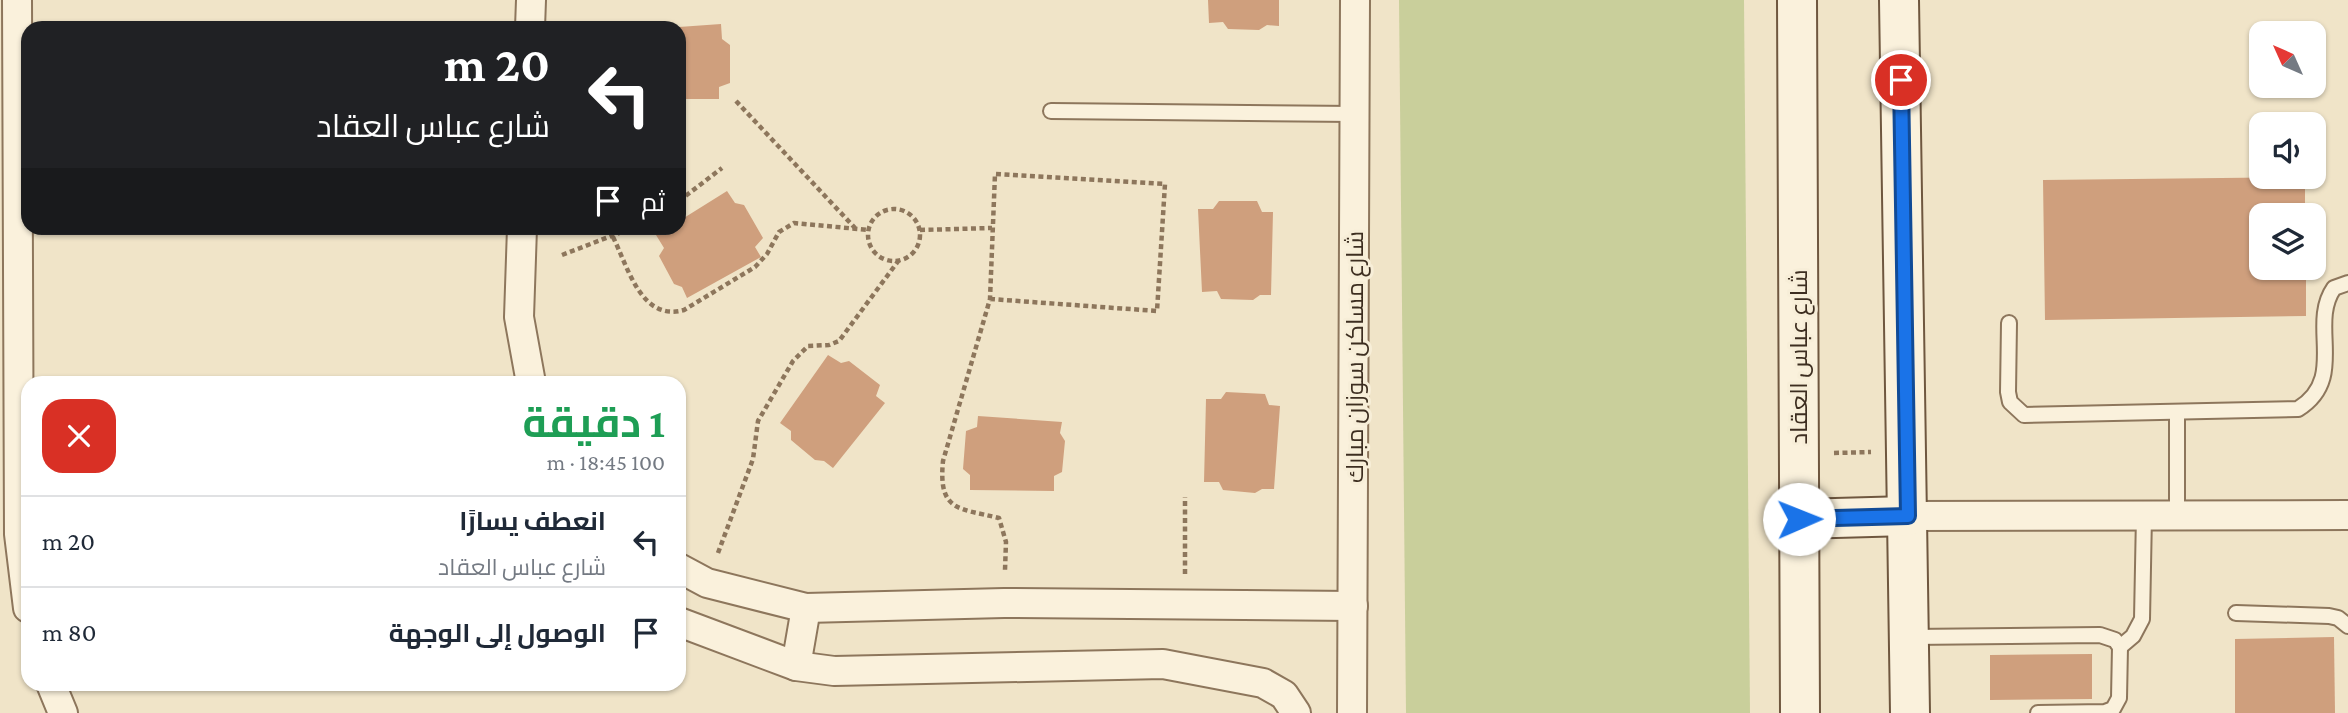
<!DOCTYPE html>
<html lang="ar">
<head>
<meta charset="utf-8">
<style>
  :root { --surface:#fff; --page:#f2f2f3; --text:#1f2937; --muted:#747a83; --line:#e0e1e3 }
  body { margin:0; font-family:"Crimson Pro",Cairo,serif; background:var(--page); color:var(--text); direction:rtl; height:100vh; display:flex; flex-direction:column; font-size:26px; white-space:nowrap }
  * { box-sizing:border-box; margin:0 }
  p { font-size:23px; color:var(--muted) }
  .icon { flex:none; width:38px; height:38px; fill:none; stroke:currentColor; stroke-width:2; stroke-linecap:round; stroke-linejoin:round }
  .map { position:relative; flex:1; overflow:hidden; direction:ltr }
  .panel { position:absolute; left:21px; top:376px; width:665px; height:315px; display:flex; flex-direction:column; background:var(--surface); border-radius:21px; box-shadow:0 2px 5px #0004; direction:rtl }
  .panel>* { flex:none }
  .banner { position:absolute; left:21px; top:21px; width:665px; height:214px; border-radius:21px; box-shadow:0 2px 5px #0004; direction:rtl; background:#202124; color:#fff; overflow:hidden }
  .needle { width:46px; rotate:315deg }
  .fabs { position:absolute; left:2249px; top:21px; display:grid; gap:14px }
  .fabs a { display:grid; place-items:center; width:77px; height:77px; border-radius:14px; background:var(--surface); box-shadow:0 2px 5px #0004; font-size:35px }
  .pin { position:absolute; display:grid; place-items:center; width:60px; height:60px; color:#fff; margin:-30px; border:4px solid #fff; border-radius:50%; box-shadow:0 2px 7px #0007 }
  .me { position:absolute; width:77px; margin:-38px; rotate:89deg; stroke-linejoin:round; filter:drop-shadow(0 0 5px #0008) }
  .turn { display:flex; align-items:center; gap:24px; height:147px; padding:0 21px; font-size:32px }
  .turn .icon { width:91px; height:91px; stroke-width:2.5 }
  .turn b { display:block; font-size:49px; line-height:60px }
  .then { display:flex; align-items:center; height:66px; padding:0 21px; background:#0003; gap:14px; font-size:26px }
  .round { display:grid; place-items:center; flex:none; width:74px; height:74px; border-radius:21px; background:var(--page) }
  .headline { display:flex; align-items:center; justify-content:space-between; height:119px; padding:0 21px }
  h1 { font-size:42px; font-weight:700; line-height:52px; color:#1e9e55 }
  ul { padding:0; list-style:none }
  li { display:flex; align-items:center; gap:21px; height:91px; padding:0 21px; border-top:2px solid var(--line) }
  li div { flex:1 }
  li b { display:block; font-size:26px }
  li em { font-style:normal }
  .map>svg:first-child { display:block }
</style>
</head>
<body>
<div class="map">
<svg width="2348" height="713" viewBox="0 0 2348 713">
  <rect width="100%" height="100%" fill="#f0e4c8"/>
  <!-- green -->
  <polygon fill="#c9cf9b" points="1399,0 1744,0 1750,713 1406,713"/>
  <!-- building -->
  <g fill="#cf9f7d">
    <polygon points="1208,0 1279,0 1279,26 1267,25 1259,30 1228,29 1223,22 1209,23"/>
    <polygon points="721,24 722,39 730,45 730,83 719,87 719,99 679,99 679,27"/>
    <polygon points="2305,177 2305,215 2261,215 2261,268 2306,268 2306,316 2045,320 2043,180"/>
    <polygon points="727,191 735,203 744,205 763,238 755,247 761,257 687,298 682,287 674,284 659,256 664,248 656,235 668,228 679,228 679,221"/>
    <polygon points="1219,201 1257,201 1262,212 1273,212 1271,295 1260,295 1253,300 1221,299 1217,291 1202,292 1198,209 1213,209"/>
    <polygon points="828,355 841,363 849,361 880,385 876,396 885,403 833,468 824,461 815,460 791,440 791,431 780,423"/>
    <polygon points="1226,392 1265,394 1269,405 1280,406 1274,489 1262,489 1255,493 1223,490 1219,482 1204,482 1206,399 1221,399"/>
    <polygon points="978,416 1062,422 1060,433 1065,441 1062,472 1054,476 1054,491 970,490 970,475 963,469 966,431 977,427"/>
    <polygon points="2334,637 2335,713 2235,713 2235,639"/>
    <polygon points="2092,654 2092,699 1990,700 1990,655"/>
  </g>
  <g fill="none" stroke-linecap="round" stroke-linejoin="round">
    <!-- lane casing -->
    <g stroke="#8d765c" stroke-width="18">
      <g id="lane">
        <polyline points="1051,111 1355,114"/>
        <path d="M2009 323 2008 392 2010 402 2024 415 2298 409C2348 378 2308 325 2334 288L2348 283"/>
        <polyline points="2177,515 2177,412"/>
        <polyline points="2236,613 2329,616 2338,618 2348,626"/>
        <polyline points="1911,637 2100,635 2115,640 2120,647 2119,698 2113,709 2105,712 2038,713"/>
        <polyline points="2120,647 2133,636 2142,619 2144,515"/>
      </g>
    </g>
    <!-- street casing -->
    <g stroke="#8d765c" stroke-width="32">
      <g id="street">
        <polyline points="17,0 19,534 28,608"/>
        <polyline points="530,28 531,0"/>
        <polyline points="522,228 519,317 531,383"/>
        <polyline points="1908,516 2348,515"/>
        <polyline points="679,568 707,583 806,608 1004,603 1353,606"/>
        <polyline points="679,622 796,666 834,671 1163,664 1263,683 1284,695 1296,713"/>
        <polyline points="796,666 806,608"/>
        <polyline points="51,684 63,713"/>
        <polyline points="1352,713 1355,0"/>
      </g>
    </g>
    <!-- secondary casing -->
    <g stroke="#6f573f" stroke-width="42">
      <g id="secondary">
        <polyline points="1797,0 1800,713"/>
        <polyline points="1899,0 1910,713"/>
        <polyline points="1799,519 1908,516"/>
      </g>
    </g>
    <!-- path -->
    <g stroke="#8d765c" stroke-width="4.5" stroke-dasharray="5 3.5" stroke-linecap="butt">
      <polyline points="736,101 855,228"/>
      <polyline points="679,201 722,168"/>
      <circle cx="894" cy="235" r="26"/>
      <polyline points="920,230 992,228"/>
      <path d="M613 237C628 267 641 322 684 310L755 267 767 254 779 232 794 223 869 230"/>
      <polyline points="562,255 632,228"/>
      <path d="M990 299 1157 311 1165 184 995 174 990 299 943 461C938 512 959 508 999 518L1006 542 1005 570"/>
      <polyline points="1834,453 1871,452"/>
      <polyline points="718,553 753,459 758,421 793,361 808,346 829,345 839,341 899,260"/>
      <polyline points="1185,574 1185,497"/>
    </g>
    <!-- lane -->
    <use href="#lane" stroke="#faf1dc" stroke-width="14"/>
    <!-- street -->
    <use href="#street" stroke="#faf1dc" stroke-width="28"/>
    <!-- secondary -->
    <use href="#secondary" stroke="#faf1dc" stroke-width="38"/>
  </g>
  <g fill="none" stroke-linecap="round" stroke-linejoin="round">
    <!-- route casing -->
    <g stroke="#114b97" stroke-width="18">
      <polyline id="route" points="1799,519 1908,516 1901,80"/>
    </g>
    <!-- route -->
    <use href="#route" stroke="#1a73e8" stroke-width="12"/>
  </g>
  <g text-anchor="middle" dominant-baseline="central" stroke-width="6" stroke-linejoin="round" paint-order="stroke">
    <!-- street labels -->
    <g font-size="24" fill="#3d2e20" stroke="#f7eed8">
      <text transform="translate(1354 357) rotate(-90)">شارع مساكن سوزان مبارك</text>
      <text transform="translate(1798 357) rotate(-90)">شارع عباس العقاد</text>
    </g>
  </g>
</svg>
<div class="fabs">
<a><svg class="needle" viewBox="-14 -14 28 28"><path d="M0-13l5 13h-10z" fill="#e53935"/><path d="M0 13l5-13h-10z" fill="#747a83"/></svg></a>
<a><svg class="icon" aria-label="sound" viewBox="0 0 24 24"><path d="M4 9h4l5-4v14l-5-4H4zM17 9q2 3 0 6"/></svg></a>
<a><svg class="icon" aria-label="layers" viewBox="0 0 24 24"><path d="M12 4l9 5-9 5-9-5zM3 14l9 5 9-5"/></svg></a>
</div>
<div class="pin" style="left:1901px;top:80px;background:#d93025"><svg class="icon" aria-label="arrive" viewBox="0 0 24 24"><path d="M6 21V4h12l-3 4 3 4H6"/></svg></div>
<svg class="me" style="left:1799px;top:519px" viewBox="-20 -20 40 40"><circle r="19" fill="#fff"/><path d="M0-13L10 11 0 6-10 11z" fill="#1a73e8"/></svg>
<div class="banner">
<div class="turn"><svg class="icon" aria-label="left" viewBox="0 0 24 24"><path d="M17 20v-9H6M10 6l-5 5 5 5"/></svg><div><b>20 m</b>شارع عباس العقاد</div></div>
<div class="then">ثم<svg class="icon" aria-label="arrive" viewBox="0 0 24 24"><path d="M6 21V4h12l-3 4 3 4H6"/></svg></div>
</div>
<section class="panel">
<div class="headline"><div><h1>1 دقيقة</h1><p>100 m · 18:45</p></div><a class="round" style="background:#d93025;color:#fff"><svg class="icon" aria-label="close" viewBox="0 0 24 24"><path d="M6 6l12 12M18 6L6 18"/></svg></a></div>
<ul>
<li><svg class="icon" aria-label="left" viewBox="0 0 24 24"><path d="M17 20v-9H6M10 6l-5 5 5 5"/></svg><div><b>انعطف يسارًا</b><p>شارع عباس العقاد</p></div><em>20 m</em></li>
<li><svg class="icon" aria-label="arrive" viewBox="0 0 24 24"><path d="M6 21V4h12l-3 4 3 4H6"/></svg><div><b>الوصول إلى الوجهة</b></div><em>80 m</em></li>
</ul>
</section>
</div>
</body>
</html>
